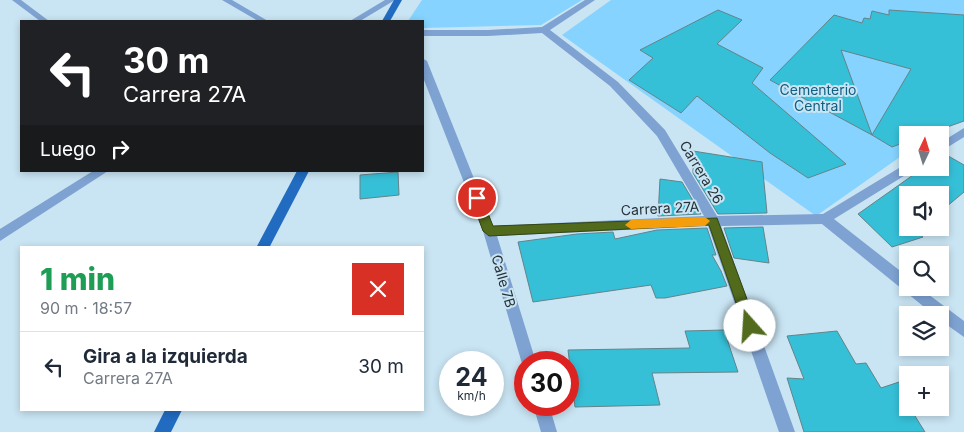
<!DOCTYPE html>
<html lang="es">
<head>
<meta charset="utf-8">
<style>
  :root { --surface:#fff; --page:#f2f2f3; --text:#1f2937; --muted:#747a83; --line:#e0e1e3 }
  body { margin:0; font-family:Inter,sans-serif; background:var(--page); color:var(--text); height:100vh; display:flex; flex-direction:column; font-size:19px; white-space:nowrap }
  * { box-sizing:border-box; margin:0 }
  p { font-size:16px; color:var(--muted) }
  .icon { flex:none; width:28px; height:28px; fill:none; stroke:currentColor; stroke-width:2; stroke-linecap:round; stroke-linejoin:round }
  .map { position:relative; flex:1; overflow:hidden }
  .sheet { position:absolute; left:20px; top:246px; width:404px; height:165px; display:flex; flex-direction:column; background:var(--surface); border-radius:0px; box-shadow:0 2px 8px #0003 }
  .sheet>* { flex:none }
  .top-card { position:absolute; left:20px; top:20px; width:404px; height:152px; border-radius:0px; box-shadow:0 2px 8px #0003; background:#202124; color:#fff; overflow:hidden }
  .needle { width:32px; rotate:4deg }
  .fabs { position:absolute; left:899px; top:126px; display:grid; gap:10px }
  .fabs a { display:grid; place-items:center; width:50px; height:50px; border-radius:0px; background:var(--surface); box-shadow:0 2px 8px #0003; font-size:25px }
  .speed { position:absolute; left:439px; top:351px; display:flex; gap:10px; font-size:25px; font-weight:700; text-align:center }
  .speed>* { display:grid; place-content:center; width:65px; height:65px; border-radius:50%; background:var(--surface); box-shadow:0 2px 8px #0003; line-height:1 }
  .speed small { font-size:12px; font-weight:400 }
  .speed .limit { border:8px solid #d22; background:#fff; color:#111 }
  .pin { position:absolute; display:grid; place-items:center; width:42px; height:42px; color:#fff; margin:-21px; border:2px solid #fff; border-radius:50%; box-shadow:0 1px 5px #0007 }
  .me { position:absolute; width:55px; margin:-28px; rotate:341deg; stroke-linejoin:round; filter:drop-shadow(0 0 4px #0008) }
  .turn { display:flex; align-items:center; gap:18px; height:105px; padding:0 20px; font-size:22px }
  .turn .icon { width:65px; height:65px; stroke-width:2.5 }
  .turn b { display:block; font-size:35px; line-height:42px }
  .then { display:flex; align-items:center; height:48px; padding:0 20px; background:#0003; gap:10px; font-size:19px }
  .round { display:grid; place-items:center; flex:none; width:52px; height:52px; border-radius:0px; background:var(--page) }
  .summary { display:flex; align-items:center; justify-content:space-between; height:85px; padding:0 20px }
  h1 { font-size:30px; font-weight:800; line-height:38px; color:#1e9e55 }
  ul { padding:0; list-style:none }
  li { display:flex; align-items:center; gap:15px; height:70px; padding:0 20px; border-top:1px solid var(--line) }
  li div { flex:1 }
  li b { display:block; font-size:19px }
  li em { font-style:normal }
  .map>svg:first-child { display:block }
</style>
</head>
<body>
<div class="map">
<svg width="964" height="432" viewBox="0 0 964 432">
  <rect width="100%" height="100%" fill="#c9e4f3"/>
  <!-- green -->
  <g fill="#85d3fe">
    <polygon points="422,0 582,0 541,25 423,28 422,21 408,21"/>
    <polygon points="611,0 964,0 964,114 932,135 908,135 907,152 816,216 562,35"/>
  </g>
  <!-- building -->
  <g fill="#36c0d8" stroke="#648389">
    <polygon points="718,10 742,20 717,44 763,68 752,83 846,164 808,178 770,153 697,96 681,113 629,80 653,58 640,50"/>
    <polygon points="889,10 964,15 964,121 925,135 908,135 908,141 892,147 872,135 911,69 841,50 872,135 770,80 834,15 862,23 864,18 870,19 872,11 889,15"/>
    <polygon points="693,151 762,162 767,213 718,214 693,173"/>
    <polygon points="943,153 964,165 964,192 940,212 940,195 908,195 908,228 921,228 916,231 923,237 892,247 858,214 923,168 940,168 940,155"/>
    <polygon points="398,172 399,195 360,199 360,175"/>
    <polygon points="660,179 682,182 701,214 658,216"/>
    <polygon points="763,227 769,263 734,258 724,228"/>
    <polygon points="707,228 716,255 712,255 721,271 727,286 665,298 656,298 651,285 533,302 518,242 577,234 613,232 615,239 657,230"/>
    <polygon points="724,330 738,372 652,373 660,405 575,407 568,350 690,348 685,331"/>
    <polygon points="837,331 856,364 866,363 881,388 908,379 908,408 910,408 925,432 804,432 787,378 804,379 787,336"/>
  </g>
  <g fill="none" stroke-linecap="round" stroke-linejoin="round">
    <!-- minor -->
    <g fill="#7ea2d1" fill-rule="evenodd">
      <polygon points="12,0 21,0 49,21 40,21"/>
      <polygon points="222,0 232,0 268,21 258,21"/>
      <polygon points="385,0 395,0 360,21 350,21"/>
      <polygon points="585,0 595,0 550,30 618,82 665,130 717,216 823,214 904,165 908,164 908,168 914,168 912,171 834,219 908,277 908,288 920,288 964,321 964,337 940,320 940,315 934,315 822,224 721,226 795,432 779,432 708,226 497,236 536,362 525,362 525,368 523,367 483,231 422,75 422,58 427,61 493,226 704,216 657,136 610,86 542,33 488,36 422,36 422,30 488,30 542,27"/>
      <polygon points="964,128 964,137 940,152 940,143"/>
      <polygon points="93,171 108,171 0,241 0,229"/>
      <polygon points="533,405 549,405 557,432 541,432"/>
    </g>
    <!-- major -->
    <g fill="#216bc0" fill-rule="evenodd">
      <polygon points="394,0 402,0 390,21 382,21"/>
      <polygon points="297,171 309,171 269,248 256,248"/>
      <polygon points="165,410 182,410 171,432 154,432"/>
    </g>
  </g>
  <!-- route -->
  <polygon fill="#516a1b" stroke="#354512" points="477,194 482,198 493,226 717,218 757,326 755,331 750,332 746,331 744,326 709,225 489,236 483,231 471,198"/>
  <!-- slow -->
  <polygon fill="#f59e0b" points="705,217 710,221 705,226 631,229 625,225 631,220"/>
  <g text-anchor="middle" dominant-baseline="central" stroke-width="4" stroke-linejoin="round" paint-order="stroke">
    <!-- park labels -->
    <g font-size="14" fill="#105e80" stroke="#c9e4f3">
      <text x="818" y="89">Cementerio<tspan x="818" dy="16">Central</tspan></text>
    </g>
    <!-- street labels -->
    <g font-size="14" fill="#273238" stroke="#c9e4f3">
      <text transform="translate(702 172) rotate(59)">Carrera 26</text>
      <text transform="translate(660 208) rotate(-3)">Carrera 27A</text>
      <text transform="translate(504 281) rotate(74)">Calle 7B</text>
    </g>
  </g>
</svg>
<div class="fabs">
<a><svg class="needle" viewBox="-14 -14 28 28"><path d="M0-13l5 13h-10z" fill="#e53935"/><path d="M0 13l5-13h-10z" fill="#747a83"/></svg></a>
<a><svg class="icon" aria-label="sound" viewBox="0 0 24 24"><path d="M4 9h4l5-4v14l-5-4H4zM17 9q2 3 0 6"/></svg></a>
<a><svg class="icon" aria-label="search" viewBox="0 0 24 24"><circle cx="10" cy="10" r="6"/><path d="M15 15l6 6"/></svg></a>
<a><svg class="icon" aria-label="layers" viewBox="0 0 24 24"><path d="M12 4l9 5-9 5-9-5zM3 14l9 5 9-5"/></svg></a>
<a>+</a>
</div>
<div class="speed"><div>24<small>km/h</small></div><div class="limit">30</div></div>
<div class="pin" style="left:477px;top:198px;background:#d93025"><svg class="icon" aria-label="arrive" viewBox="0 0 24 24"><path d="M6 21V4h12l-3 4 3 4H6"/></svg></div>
<svg class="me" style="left:750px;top:326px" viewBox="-20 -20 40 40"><circle r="19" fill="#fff"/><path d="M0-13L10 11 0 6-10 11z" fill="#516a1b"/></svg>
<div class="top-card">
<div class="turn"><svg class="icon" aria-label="left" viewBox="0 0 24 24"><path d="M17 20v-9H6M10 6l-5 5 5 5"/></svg><div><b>30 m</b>Carrera 27A</div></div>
<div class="then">Luego<svg class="icon" aria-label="right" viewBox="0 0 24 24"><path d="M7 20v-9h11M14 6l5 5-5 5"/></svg></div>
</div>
<section class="sheet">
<div class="summary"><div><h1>1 min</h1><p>90 m · 18:57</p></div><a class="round" style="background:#d93025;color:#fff"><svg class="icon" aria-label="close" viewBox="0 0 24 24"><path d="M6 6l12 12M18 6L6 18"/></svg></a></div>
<ul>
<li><svg class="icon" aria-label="left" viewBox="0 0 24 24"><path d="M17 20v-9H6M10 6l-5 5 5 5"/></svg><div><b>Gira a la izquierda</b><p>Carrera 27A</p></div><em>30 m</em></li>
</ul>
</section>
</div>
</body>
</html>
